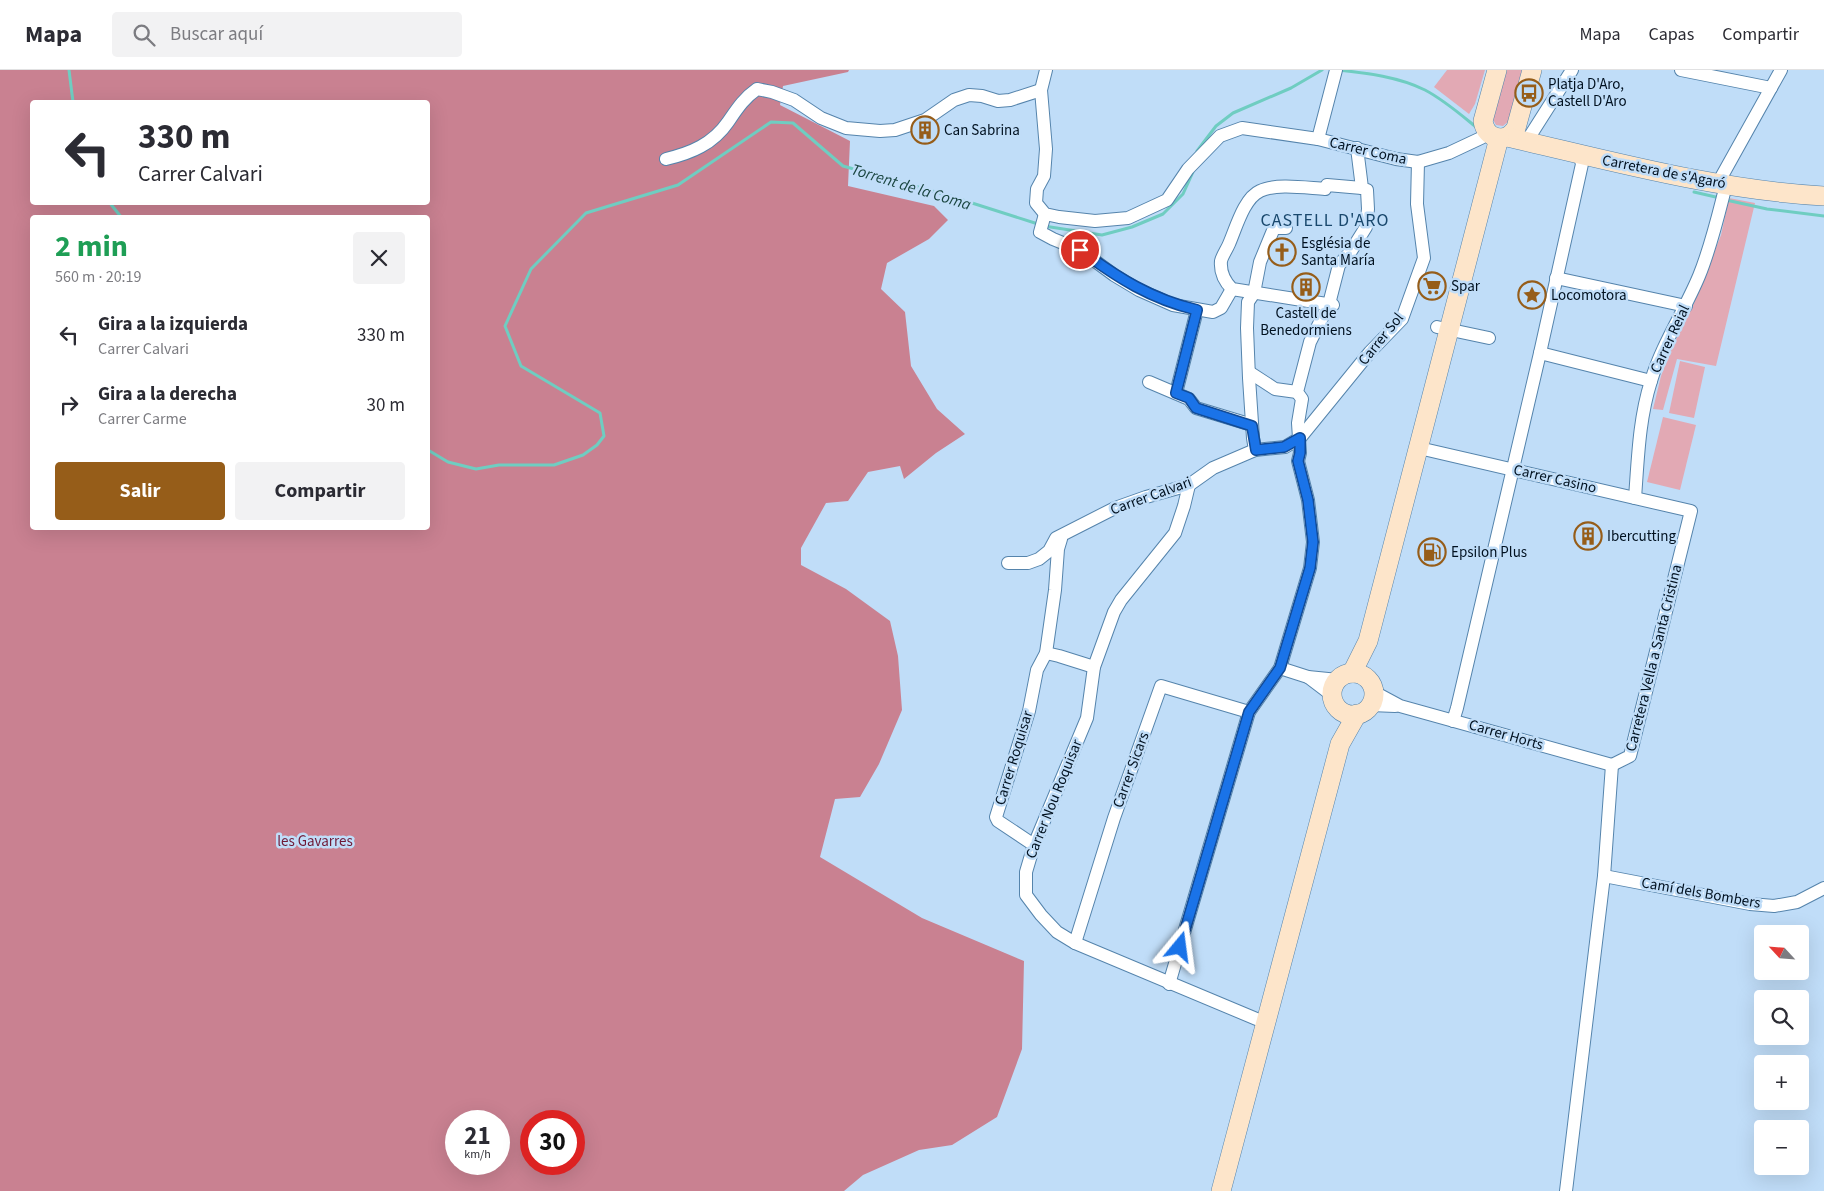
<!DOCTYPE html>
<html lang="es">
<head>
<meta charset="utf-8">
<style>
  :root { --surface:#fff; --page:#f2f2f3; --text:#2b2b33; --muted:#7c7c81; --line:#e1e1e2; --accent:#965d19 }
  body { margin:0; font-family:"Source Sans 3",sans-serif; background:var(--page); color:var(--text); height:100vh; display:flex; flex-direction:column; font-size:19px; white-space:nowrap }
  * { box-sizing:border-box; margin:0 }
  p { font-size:16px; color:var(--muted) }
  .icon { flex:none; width:28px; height:28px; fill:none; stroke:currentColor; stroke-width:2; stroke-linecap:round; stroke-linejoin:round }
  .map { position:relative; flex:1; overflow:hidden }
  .drawer { position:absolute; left:30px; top:145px; width:400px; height:315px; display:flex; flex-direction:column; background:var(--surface); border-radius:5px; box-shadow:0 5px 20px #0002 }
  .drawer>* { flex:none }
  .guide { position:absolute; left:30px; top:30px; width:400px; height:105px; border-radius:5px; box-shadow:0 5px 20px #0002; background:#fff; color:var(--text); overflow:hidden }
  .needle { width:32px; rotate:296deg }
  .buttons { position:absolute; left:1754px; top:855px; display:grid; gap:10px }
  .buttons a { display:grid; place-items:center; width:55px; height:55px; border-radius:5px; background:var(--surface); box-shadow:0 5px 20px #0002; font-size:25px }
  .speed { position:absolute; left:445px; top:1040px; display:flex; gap:10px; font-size:25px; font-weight:700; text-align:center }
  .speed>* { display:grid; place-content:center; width:65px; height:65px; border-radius:50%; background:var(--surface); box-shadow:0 5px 20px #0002; line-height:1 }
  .speed small { font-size:12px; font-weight:400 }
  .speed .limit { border:8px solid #d22; background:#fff; color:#111 }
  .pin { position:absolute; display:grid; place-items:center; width:42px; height:42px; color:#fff; margin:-21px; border:2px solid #fff; border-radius:50%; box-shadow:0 1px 5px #0007 }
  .me { position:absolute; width:55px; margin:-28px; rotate:16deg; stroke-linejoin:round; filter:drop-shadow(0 0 4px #0008) }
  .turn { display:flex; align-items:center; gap:18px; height:105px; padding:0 25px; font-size:22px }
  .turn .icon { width:65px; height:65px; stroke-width:2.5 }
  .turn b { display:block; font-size:35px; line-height:42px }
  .round { display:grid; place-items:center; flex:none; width:52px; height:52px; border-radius:5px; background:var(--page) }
  .headline { display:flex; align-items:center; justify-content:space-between; height:85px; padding:0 25px }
  h1 { font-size:30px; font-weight:700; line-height:38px; color:#1e9e55 }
  .primary-button { display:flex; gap:10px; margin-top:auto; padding:10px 25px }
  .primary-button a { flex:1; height:58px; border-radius:5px; background:var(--accent); color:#fff; font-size:20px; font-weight:700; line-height:58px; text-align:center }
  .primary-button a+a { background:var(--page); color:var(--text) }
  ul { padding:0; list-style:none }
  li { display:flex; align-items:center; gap:15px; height:70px; padding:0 25px }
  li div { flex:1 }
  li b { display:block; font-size:19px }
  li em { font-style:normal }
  header { display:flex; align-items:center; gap:30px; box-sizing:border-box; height:70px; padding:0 25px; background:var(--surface); border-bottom:1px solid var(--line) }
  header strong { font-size:24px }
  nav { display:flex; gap:28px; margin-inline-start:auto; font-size:18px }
  .search { width:350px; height:45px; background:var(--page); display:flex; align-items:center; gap:12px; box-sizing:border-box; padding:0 18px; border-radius:5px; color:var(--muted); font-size:19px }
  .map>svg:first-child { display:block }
</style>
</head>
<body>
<header>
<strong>Mapa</strong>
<div class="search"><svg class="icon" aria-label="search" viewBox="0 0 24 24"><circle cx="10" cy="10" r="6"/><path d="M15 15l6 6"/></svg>Buscar aquí</div>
<nav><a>Mapa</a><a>Capas</a><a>Compartir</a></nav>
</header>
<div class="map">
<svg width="1824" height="1121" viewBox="0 0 1824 1121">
  <rect width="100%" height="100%" fill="#c0ddf8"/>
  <!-- green -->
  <g fill="#e2a9b4">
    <polygon points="1447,0 1485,0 1475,34 1469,44 1434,17"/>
    <polygon points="1501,0 1522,0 1509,51 1503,56 1496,55 1490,44"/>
    <polygon points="1729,128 1755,133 1716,296 1677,289 1663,340 1653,339 1661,306 1674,273 1692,238 1721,165"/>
    <polygon points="1680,291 1705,297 1694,348 1669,343"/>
    <polygon points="1663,347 1696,355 1680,420 1647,412"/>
  </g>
  <!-- forest -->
  <path fill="#c98191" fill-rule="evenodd" d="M0 0H849L848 2 783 16 780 35 850 71 848 116 934 136 948 150 929 169 887 193 881 219 905 242 911 296 937 339 965 364 936 383 904 409 900 396 868 402 848 431 826 433 801 478V495L846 519 890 551 898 586 902 640 879 694 860 727 835 729 820 787 922 848 1024 891 1022 979 997 1047 952 1075 919 1080 863 1105 844 1121H0ZM32 32H428V132H32ZM32 148H428V458H32ZM456 1051H499V1094H456ZM531 1051H574V1094H531Z"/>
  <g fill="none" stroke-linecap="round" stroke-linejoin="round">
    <!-- stream -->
    <g stroke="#6fcdc1" stroke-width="3">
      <polyline points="69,0 73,32"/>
      <path d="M1338 0C1367 3 1399 7 1425 20 1444 30 1460 44 1476 57"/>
      <polyline points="1197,81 1216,56 1233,43 1291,18 1322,0"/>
      <polyline points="1694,122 1720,128"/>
      <polyline points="1726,130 1767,139 1824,146"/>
      <polyline points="109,132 122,148"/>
      <polyline points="1044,156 1102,165 1132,157 1163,144 1183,124 1193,102"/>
      <polyline points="428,380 448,392 476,399 499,395 554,395 583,385 597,375 604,366 600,343 521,296 505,256 531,199 586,143 678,115 771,52 793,53 843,96 950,126 1038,154"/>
    </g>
    <!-- street casing -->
    <g stroke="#5584ac" stroke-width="14">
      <g id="street">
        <polyline points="1046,0 1041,20 1046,79 1044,106 1037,119 1036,133 1045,144 1059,147 1095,151 1128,148 1167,130 1188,99 1220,66 1242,58 1318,69 1396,89 1418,92 1449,83 1481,68 1486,61"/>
        <polyline points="1681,0 1771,18"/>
        <polyline points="1530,66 1572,0"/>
        <polyline points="1318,69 1336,0"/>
        <path d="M666 89C691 83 713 74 728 52 737 39 744 28 757 19L772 22 794 30 821 48 846 58 880 61 895 60 925 50 954 30 969 25 982 26 998 31 1010 30 1041 20"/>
        <polyline points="1718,113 1781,0"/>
        <polyline points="1045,144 1040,162 1053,169 1080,180 1114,205 1139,220 1173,235 1213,242 1221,238 1232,219"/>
        <polyline points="1556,208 1686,236"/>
        <path d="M1333 235 1232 219C1225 212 1220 202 1221 191 1222 186 1227 179 1229 174 1236 158 1244 128 1260 121 1276 113 1307 118 1325 119L1327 115 1362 118"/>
        <polyline points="1437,257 1489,268"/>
        <polyline points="1540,283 1651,311"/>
        <polyline points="1249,302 1275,319 1297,322"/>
        <polyline points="1149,312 1189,329 1196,338 1252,355"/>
        <polyline points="1176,323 1197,240"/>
        <polyline points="1419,378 1691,441 1630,686 1612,695"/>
        <polyline points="1255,380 1253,368 1249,308 1247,258 1248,232 1254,223 1260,192 1274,158 1286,158"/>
        <polyline points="1189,415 1184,436 1175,463 1121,530 1114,542 1094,597 1087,648 1034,775 1026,802 1026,825 1041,845 1057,862 1075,873 1266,953"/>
        <path d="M1635 428C1638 388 1639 349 1651 311 1662 274 1684 242 1699 206 1711 177 1718 146 1726 115"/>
        <polyline points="1008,493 1028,493 1039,489 1049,481 1056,468 1115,438 1146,427 1189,415 1213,398 1255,380 1285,377 1300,368 1370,282 1402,249 1424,188 1417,134 1418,92"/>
        <polyline points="1046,583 1059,586 1094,597"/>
        <polyline points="1280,598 1308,607 1338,610"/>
        <polyline points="1308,607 1333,626"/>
        <polyline points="1374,622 1400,636 1612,695"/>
        <polyline points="1371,635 1395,636"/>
        <polyline points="1453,651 1457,638 1540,283 1582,94 1579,84"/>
        <polyline points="1034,775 998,751 996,747 1029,641 1037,600 1046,583 1055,520 1058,479 1061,469"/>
        <polyline points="1604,806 1750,834 1774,836 1797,832 1824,818"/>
        <polyline points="1075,873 1114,748 1161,616 1249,642"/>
        <polyline points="1169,914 1249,642 1280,598 1310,498 1313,472 1308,430 1298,391 1300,383 1298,353 1302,329 1297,322 1310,272 1329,234 1339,195 1351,181 1366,157 1368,139 1367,120 1362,118 1357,78"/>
        <polyline points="1566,1121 1604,806 1612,695"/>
      </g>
    </g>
    <!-- secondary casing -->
    <g stroke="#5584ac" stroke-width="20">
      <g id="secondary">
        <path d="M1497 0 1483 51C1486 70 1506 74 1516 58L1532 0"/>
        <path d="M1507 67C1612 91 1716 120 1824 126"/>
        <polyline points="1352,603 1368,571 1499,68"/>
        <circle cx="1353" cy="624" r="21"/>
        <polyline points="1221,1121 1340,674 1357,644"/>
      </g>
    </g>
    <!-- street -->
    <use href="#street" stroke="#fff" stroke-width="12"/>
    <!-- secondary -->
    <use href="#secondary" stroke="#fde5ca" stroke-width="19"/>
  </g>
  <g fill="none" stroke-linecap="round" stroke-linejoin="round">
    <!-- route casing -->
    <g stroke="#114b97" stroke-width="12">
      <path id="route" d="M1080 180C1118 208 1151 229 1197 240L1176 323 1189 328 1196 338 1252 356 1256 380 1284 377 1300 368V383L1298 391 1308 430 1313 472 1310 498 1280 598 1249 642 1180 877"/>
    </g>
    <!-- route -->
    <use href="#route" stroke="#1a73e8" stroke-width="9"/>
  </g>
  <!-- icons -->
  <defs>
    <g id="bus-ring" transform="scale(1.4375)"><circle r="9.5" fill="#c0ddf8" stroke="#965d19" stroke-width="1.5"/><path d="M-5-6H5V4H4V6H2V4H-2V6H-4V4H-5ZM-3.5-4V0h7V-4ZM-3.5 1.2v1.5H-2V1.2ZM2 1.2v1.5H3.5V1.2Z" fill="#965d19"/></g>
    <g id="building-ring" transform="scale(1.4375)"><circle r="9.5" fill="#c0ddf8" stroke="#965d19" stroke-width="1.5"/><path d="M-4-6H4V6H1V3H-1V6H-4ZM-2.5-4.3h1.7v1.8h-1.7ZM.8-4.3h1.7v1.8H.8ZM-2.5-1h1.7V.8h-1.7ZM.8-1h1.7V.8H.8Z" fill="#965d19"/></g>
    <g id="church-ring" transform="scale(1.4375)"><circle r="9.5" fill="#c0ddf8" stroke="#965d19" stroke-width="1.5"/><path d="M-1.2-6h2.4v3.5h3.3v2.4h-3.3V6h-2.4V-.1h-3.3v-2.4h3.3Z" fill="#965d19"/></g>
    <g id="supermarket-ring" transform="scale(1.4375)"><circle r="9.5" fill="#c0ddf8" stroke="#965d19" stroke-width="1.5"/><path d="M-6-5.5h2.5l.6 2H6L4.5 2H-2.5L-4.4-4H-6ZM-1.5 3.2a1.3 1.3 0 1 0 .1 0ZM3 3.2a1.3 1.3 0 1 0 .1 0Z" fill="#965d19"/></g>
    <g id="sight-ring" transform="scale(1.4375)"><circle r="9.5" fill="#c0ddf8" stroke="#965d19" stroke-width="1.5"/><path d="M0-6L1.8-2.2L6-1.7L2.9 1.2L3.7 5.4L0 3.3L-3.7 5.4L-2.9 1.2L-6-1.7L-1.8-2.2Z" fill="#965d19"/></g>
    <g id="fuel-ring" transform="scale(1.4375)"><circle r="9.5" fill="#c0ddf8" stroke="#965d19" stroke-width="1.5"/><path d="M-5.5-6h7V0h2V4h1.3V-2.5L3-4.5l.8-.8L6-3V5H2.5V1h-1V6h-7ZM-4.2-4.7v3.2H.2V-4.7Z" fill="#965d19"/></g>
  </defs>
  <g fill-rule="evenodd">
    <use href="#bus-ring" x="1529" y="23"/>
    <use href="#building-ring" x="925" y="60"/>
    <use href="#church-ring" x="1282" y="182"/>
    <use href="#supermarket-ring" x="1432" y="216"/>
    <use href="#building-ring" x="1306" y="217"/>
    <use href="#sight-ring" x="1532" y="225"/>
    <use href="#building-ring" x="1588" y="466"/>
    <use href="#fuel-ring" x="1432" y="482"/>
  </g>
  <g text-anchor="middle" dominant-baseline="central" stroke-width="5" stroke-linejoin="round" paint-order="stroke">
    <!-- poi labels -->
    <g font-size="15" fill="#011120" stroke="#c0ddf8" text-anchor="start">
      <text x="1548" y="14">Platja D'Aro,<tspan x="1548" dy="17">Castell D'Aro</tspan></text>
      <text x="944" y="60">Can Sabrina</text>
      <text x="1301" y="173">Església de<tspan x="1301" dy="17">Santa María</tspan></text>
      <text x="1451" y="216">Spar</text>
      <text x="1551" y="225">Locomotora</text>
      <text x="1306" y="243" text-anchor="middle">Castell de<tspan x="1306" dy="17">Benedormiens</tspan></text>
      <text x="1607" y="466">Ibercutting</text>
      <text x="1451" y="482">Epsilon Plus</text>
    </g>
    <!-- street labels -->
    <g font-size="15" fill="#011120" stroke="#c0ddf8">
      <text transform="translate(1368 81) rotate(13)">Carrer Coma</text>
      <text transform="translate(1664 102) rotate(11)">Carretera de s'Agaró</text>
      <text transform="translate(1381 269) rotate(-51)">Carrer Sol</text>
      <text transform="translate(1670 269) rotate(-65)">Carrer Reial</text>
      <text transform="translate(1555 409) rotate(13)">Carrer Casino</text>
      <text transform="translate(1151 426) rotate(-20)">Carrer Calvari</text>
      <text transform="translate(1654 588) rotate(-76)">Carretera Vella a Santa Cristina</text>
      <text transform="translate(1506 665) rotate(16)">Carrer Horts</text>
      <text transform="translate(1014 688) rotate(-73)">Carrer Roquisar</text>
      <text transform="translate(1131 700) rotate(-70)">Carrer Sicars</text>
      <text transform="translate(1054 729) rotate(-68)">Carrer Nou Roquisar</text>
      <text transform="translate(1701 823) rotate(10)">Camí dels Bombers</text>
    </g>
    <!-- park labels -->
    <g font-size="15" fill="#6f1936" stroke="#c0ddf8">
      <text x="315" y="771">les Gavarres</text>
    </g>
    <!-- water labels -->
    <g font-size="16" font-style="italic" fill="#1a4641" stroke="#c0ddf8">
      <text transform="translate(911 117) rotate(17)">Torrent de la Coma</text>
    </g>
    <!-- quarter labels -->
    <g font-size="18" letter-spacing="1" fill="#19486d" stroke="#c0ddf8">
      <text x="1325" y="150">CASTELL D'ARO</text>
    </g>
  </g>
</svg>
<div class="buttons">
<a><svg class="needle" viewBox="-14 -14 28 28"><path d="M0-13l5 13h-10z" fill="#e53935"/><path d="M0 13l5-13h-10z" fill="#7c7c81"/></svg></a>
<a><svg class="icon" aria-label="search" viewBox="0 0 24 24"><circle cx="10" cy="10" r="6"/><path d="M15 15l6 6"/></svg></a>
<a>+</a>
<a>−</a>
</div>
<div class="speed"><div>21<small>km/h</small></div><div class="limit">30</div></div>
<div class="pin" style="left:1080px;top:180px;background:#d93025"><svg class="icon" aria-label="arrive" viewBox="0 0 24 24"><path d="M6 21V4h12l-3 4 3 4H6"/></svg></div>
<svg class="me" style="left:1180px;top:877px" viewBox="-20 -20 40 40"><path d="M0-17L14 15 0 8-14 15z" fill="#1a73e8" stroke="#fff" stroke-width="4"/></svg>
<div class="guide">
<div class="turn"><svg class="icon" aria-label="left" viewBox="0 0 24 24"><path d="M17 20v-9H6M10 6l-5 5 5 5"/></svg><div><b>330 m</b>Carrer Calvari</div></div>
</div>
<section class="drawer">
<div class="headline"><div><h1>2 min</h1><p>560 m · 20:19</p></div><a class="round"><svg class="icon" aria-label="close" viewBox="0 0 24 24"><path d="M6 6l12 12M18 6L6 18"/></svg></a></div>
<ul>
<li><svg class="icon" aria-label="left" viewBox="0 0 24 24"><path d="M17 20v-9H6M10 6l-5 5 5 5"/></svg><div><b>Gira a la izquierda</b><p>Carrer Calvari</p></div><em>330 m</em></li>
<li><svg class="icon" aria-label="right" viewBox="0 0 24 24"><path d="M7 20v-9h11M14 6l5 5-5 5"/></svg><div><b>Gira a la derecha</b><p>Carrer Carme</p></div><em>30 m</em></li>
</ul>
<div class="primary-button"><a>Salir</a><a>Compartir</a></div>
</section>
</div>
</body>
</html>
